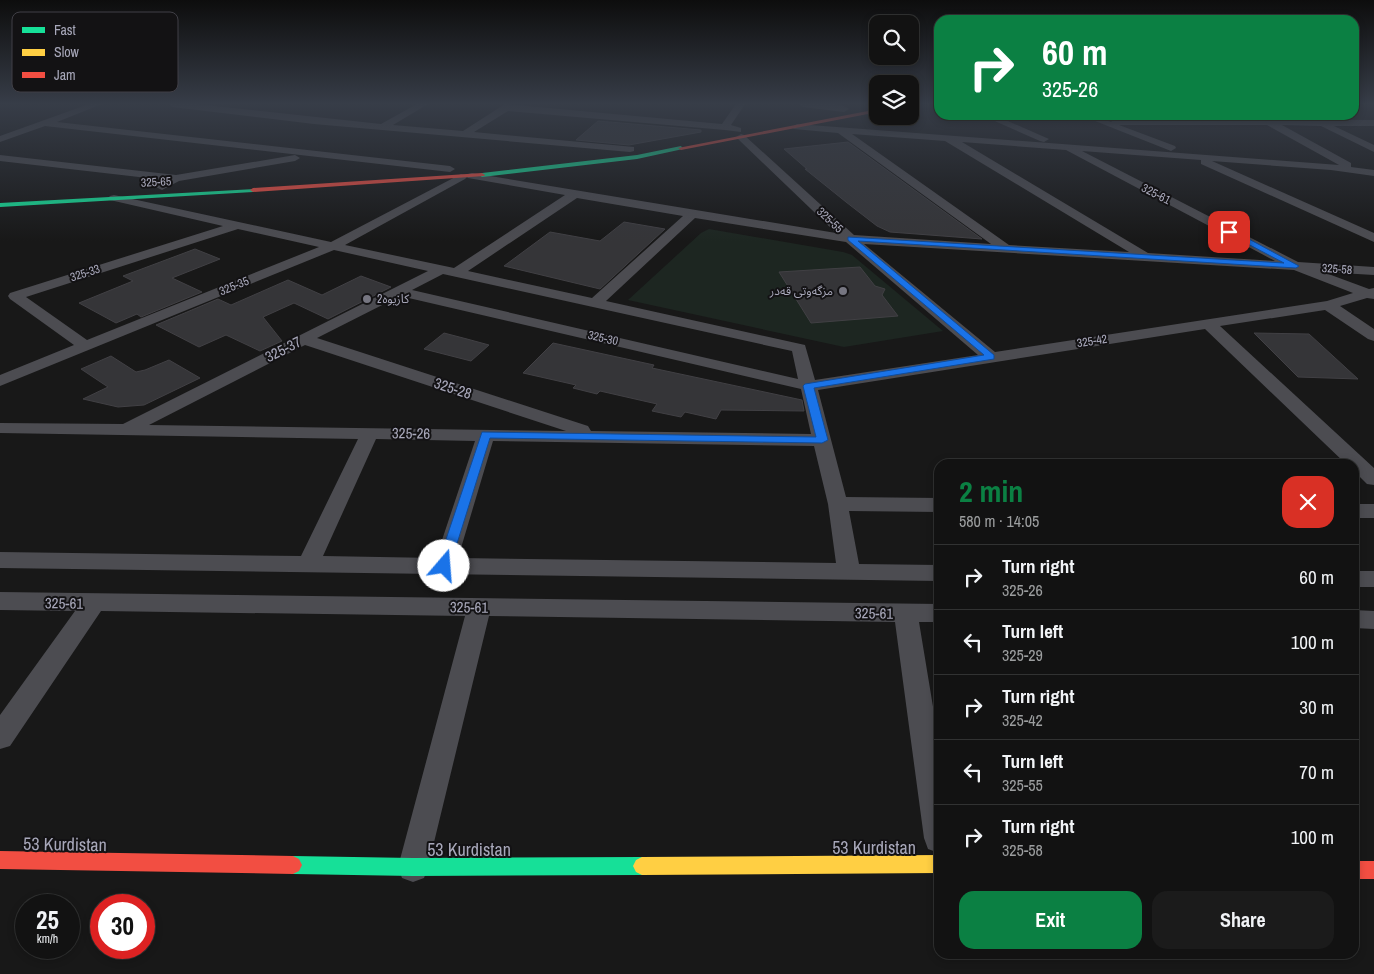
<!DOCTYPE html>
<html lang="en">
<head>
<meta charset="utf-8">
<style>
  :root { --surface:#121212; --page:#1b1b1b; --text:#f1f3f6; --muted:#9c9e9f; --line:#313232; --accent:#0b8043 }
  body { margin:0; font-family:"Archivo Narrow","Noto Sans Arabic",sans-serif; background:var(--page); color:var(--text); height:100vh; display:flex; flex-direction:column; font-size:19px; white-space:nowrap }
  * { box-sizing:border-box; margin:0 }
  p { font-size:16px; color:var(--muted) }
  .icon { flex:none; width:28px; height:28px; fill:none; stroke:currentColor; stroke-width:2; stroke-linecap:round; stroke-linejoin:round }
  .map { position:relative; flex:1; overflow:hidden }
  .side { position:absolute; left:934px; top:459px; width:425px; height:500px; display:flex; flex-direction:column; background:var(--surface); border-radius:15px; box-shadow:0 2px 8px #0003,0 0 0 1px var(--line) }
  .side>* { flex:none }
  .hud { position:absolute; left:934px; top:15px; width:425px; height:105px; border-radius:15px; box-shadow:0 2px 8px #0003,0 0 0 1px var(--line); background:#0b8043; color:#fff; overflow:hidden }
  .buttons { position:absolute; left:869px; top:15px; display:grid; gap:10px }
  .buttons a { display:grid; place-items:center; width:50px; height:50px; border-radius:10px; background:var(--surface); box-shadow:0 2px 8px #0003,0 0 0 1px var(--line); font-size:25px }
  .speed { position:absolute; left:15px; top:894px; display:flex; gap:10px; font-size:25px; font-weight:700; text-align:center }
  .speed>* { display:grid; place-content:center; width:65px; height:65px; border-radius:50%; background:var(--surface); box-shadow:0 2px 8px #0003,0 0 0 1px var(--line); line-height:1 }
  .speed small { font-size:12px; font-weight:400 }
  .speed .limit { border:8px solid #d22; background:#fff; color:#111 }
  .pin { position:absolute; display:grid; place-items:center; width:42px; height:42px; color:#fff; margin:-21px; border-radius:10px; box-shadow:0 2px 8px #0006 }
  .me { position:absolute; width:55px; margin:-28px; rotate:18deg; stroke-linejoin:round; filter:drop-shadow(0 0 4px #0008) }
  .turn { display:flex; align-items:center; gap:18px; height:105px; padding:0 25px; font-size:22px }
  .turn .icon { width:65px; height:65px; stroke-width:2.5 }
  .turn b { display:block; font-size:35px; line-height:42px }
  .round { display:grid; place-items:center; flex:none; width:52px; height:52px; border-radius:15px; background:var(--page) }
  .overview { display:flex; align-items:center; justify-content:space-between; height:85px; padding:0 25px }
  h1 { font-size:30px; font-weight:700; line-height:38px; color:var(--accent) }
  .button { display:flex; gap:10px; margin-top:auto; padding:10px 25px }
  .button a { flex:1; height:58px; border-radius:15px; background:var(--accent); color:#fff; font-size:20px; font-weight:700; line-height:58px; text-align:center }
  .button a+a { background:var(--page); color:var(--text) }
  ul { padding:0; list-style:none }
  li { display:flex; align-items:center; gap:15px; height:65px; padding:0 25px; border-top:1px solid var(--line) }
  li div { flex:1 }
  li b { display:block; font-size:19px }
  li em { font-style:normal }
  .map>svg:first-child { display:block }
</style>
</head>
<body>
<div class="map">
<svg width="1374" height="974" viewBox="0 0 1374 974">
  <rect width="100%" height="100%" fill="#181818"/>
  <!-- green -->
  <polygon fill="#1d2621" points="709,229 843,252 852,255 943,331 844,347 628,300 701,233"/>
  <!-- building -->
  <g fill="#353538" stroke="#414044">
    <polygon points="598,121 701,130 701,132 629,145 576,140"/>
    <polygon points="848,142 982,239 890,232 877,226 846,202 805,169 807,169 784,149"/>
    <polygon points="624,222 665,229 600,289 504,266 550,232 600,241"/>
    <polygon points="195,249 220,259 172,278 202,292 141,317 137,314 116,323 79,303 133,281 123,276"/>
    <polygon points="860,267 875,286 885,289 882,295 898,316 811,323 779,272"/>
    <polygon points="361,276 391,287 328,319 294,303 263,317 282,341 260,351 226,335 199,347 156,325 218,299 231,305 288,280 322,295"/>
    <polygon points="444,333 467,339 489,345 471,361 424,349"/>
    <polygon points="1254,333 1309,334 1358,379 1298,377"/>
    <polygon points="553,343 654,365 652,368 802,400 804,411 721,410 716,419 685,412 681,417 652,411 657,404 600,391 597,394 573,388 576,385 523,373"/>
    <polygon points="111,356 136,372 145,370 169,360 200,378 144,405 118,407 83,399 108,387 81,369"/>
  </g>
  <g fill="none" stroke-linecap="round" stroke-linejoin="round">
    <!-- street -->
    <g fill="#4c4c51" fill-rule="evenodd">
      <polygon points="89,104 102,104 57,122 450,166 455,169 450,172 45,126 0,142 0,136"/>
      <polygon points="168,104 196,104 381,124 417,104 428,104 393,125 463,131 505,104 722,124 736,104 745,104 731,125 741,128 741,132 725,130 508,111 474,132 634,147 634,151 630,152 314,124 172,107"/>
      <path d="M799 104C813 104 837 100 849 109L844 112 803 107Z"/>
      <polygon points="981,115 994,115 1049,139 1044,142 1040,141"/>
      <path d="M1080 115H1093L1111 122 1115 119 1374 120V126H1334L1374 145V152L1321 126 1282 125 1351 163V167L1374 170V176L1331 170 1212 161 1374 233V242L1201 164V160L1082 151 1298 262 1374 267V275L1323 272 1369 289 1374 288V299L1367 298 1340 306 1374 329V341L1368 339 1325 310 1220 326 1374 468V485L1367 484 1354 471V464H1346L1205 329 818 390 846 497 939 498V512L849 511 859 564 939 565V581L0 568V552L301 556 358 439 0 433V423L123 424 428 271 334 250 0 386V375L74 345 10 299 8 296 10 293 223 226 110 200 108 198 110 196 114 195 331 242 461 174 465 175 467 177 465 179 345 245 454 268 565 195 468 178 466 176 468 174 472 173 836 233 738 139 736 137 741 134 744 135 854 235 991 244 838 133 794 129 792 127 797 124 1339 165 1267 125H1119L1175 146 1176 148 1171 151ZM852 134 945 141 1129 252 1009 245ZM962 142 1066 150 1275 261 1148 253ZM577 198 683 216 592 298 468 271ZM695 218 846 242 978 355 815 380 805 345 606 301ZM238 229 319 247 87 340 26 297ZM864 244 1294 270 1353 293 1327 301 995 352ZM443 274 792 351 798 379 412 290ZM400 296 801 389 811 434 591 431 588 426 317 338ZM305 345 566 431 149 425ZM376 439 475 441 436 558 323 556ZM493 441 814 446 828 504 836 563 458 558Z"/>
      <polygon points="0,155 176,175 295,155 300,158 295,161 179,181 162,190 156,187 165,180 0,161"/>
      <rect x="1354" y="504" width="20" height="14"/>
      <rect x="1354" y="571" width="20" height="16"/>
      <polygon points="0,592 939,604 939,622 919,622 939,743 939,853 928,849 924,838 895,622 489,616 428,867 424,878 413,882 402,878 398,867 465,616 101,611 10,746 0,749 0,715 75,611 0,610"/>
      <polygon points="1354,610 1374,611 1374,629 1354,628"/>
    </g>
    <!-- fast -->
    <g fill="#16e098" fill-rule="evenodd">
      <polygon points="681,146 683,149 637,159 482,177 479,175 482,173 637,155"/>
      <polygon points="255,189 256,190 253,192 0,207 0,203"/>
      <polygon points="293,856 413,858 642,857 648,860 651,866 648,872 642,875 413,876 293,874 287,871 284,865 287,859"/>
    </g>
    <!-- slow -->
    <polygon fill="#ffcf43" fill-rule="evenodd" points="939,855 939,873 642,875 636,872 633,866 636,860 642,857"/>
    <!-- jam -->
    <g fill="#f24e42" fill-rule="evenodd">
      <polygon points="878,109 878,112 681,150 678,148"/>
      <polygon points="482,173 485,175 484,176 253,192 250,190 253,188"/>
      <polygon points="0,851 293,856 299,859 302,865 299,871 293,874 0,869"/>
      <rect x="1354" y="861" width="20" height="18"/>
    </g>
  </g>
  <!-- sky -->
  <linearGradient id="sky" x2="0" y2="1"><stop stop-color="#0d0d0d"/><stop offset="0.43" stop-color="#373d48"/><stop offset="1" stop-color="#373d48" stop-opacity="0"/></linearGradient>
  <rect width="1374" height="241" fill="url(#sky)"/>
  <!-- route -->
  <polygon fill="#1a73e8" stroke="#114b97" points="1227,230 1232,230 1299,266 1296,268 858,241 994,355 994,359 814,388 828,440 822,443 490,438 450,566 448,570 439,570 437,566 482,432 816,437 803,386 805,384 984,355 848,240 848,237 1284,263 1227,233"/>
  <!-- markers -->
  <g fill="#767681" stroke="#131214" stroke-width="2">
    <circle cx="843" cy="291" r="5"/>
    <circle cx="367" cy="299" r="5"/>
  </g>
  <g text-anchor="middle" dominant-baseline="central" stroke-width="4" stroke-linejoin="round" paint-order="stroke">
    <!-- far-street labels -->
    <g font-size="12" fill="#a8a8ba" stroke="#131214">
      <text transform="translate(156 182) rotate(-3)">325-65</text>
      <text transform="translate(1156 194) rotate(27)">325-61</text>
      <text transform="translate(830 220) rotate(43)">325-55</text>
      <text transform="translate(1337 269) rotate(4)">325-58</text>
      <text transform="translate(85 273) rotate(-18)">325-33</text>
      <text transform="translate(234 286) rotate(-22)">325-35</text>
      <text transform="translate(603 338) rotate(13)">325-30</text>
      <text transform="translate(1092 341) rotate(-9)">325-42</text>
    </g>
    <!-- far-poi labels -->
    <g font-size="12" fill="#a8a8ba" stroke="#131214" text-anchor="end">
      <text x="833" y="291">مزگەوتی قەدر</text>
      <text x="377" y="299" text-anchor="start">كازيوه2</text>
    </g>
    <!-- street labels -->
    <g font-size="15" fill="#a8a8ba" stroke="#131214">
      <text transform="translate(283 349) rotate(-27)">325-37</text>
      <text transform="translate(453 388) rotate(18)">325-28</text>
      <text transform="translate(411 433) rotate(1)">325-26</text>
      <text transform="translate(64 603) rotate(1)">325-61</text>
      <text transform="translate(469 607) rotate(1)">325-61</text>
      <text transform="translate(874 613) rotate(1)">325-61</text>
    </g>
    <!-- near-street labels -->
    <g font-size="18" fill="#a8a8ba" stroke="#131214">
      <text transform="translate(65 844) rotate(1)">53 Kurdistan</text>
      <text x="874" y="847">53 Kurdistan</text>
      <text x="469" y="849">53 Kurdistan</text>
    </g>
  </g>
  <!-- legend -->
  <rect x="12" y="12" width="166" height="80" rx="8" fill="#131214" stroke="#403f46" stroke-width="1"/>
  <rect x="22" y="27" width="23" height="6" fill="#16e098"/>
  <rect x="22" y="49" width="23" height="7" fill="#ffcf43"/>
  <rect x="22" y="72" width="23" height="6" fill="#f24e42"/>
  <g font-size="14" fill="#a8a8ba">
    <text x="54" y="35">Fast</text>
    <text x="54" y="57">Slow</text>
    <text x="54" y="80">Jam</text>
  </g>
</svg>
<div class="buttons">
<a><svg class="icon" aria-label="search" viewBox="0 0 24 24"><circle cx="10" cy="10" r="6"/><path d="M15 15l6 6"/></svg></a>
<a><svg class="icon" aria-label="layers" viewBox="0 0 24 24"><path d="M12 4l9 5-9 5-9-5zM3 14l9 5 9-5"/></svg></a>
</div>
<div class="speed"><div>25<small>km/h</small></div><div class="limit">30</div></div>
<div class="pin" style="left:1229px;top:232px;background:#d93025"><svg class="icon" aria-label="arrive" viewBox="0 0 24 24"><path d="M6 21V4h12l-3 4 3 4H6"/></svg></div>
<svg class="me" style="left:444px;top:566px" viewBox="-20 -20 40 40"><circle r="19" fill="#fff"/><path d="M0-13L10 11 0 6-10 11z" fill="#1a73e8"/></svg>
<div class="hud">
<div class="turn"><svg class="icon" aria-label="right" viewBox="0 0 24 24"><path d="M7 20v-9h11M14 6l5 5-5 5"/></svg><div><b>60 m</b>325-26</div></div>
</div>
<section class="side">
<div class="overview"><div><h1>2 min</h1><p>580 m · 14:05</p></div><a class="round" style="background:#d93025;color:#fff"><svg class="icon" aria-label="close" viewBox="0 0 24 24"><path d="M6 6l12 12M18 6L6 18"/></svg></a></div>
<ul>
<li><svg class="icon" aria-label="right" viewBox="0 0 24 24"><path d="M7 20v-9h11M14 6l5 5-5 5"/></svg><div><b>Turn right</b><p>325-26</p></div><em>60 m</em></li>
<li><svg class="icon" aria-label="left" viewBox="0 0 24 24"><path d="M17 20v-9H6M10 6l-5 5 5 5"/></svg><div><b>Turn left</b><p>325-29</p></div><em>100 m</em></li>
<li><svg class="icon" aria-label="right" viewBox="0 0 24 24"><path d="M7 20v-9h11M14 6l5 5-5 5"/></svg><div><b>Turn right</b><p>325-42</p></div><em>30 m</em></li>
<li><svg class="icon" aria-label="left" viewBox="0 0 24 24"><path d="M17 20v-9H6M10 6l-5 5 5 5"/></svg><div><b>Turn left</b><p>325-55</p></div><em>70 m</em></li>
<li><svg class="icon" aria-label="right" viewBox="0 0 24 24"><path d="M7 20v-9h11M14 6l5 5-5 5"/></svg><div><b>Turn right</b><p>325-58</p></div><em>100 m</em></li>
</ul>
<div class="button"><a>Exit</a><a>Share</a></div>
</section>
</div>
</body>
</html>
